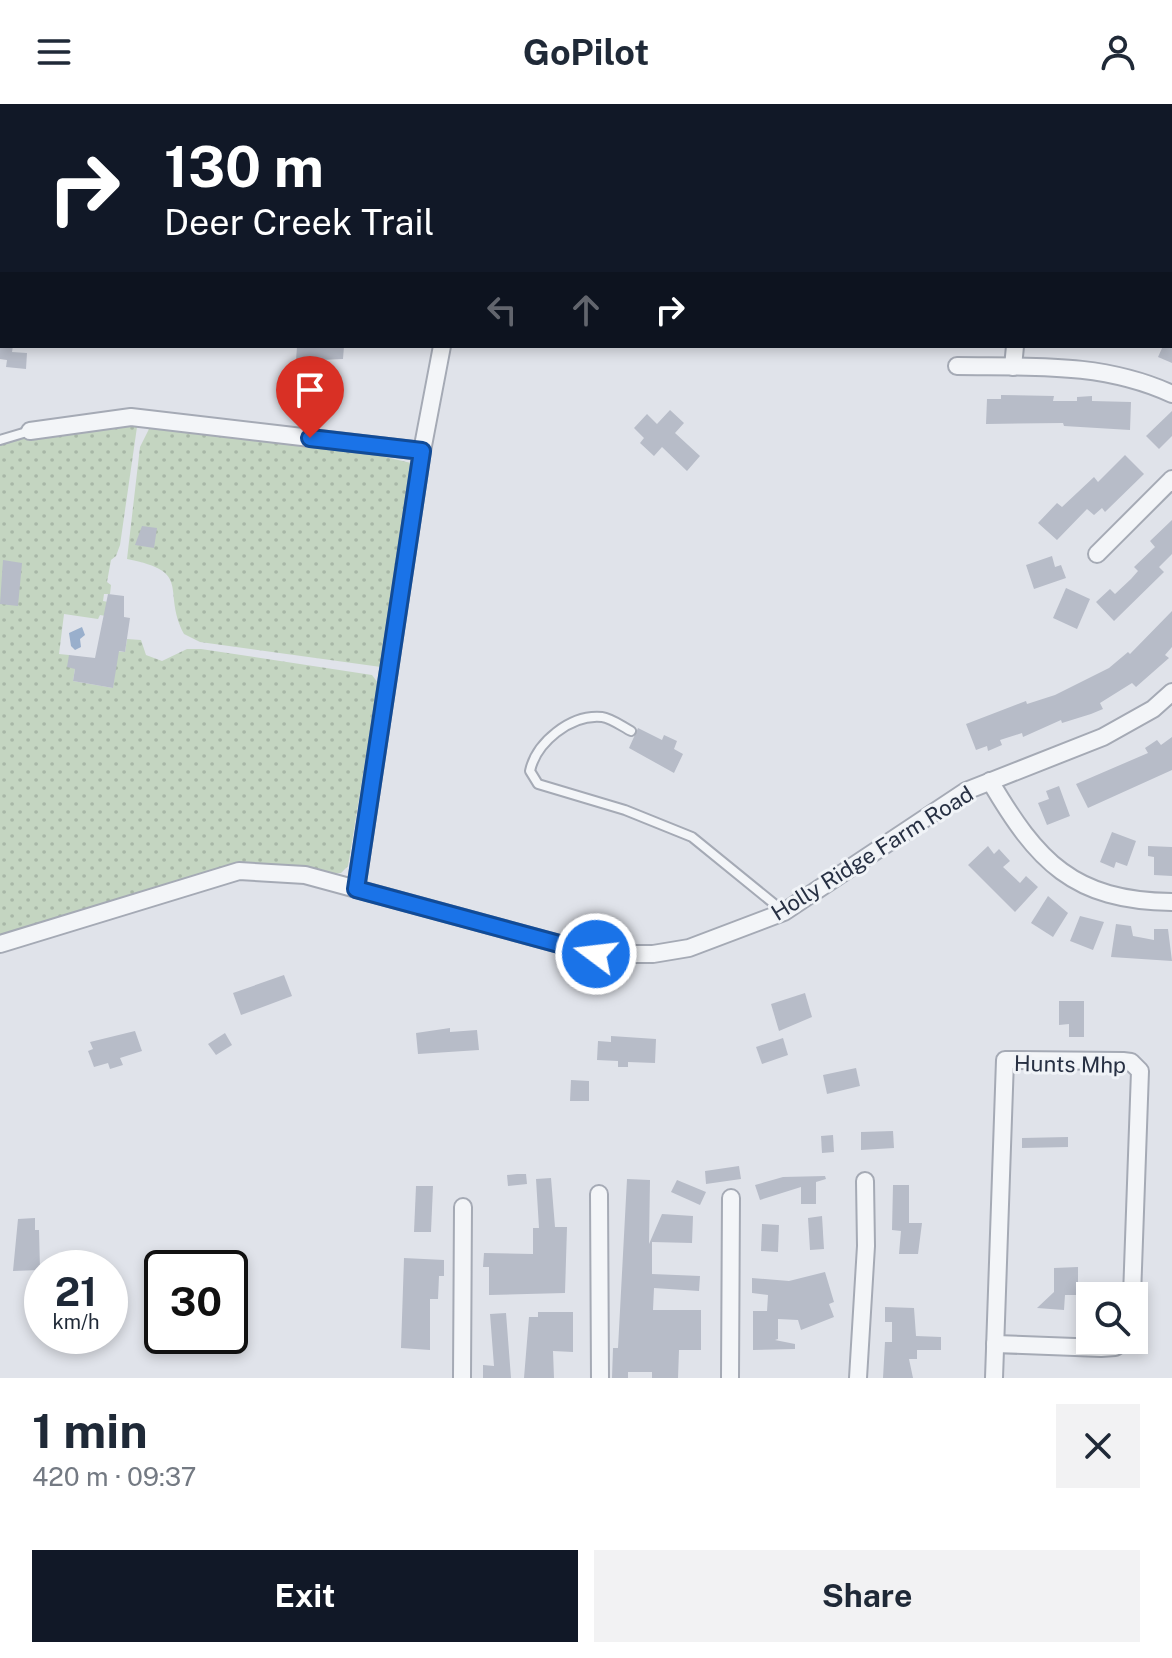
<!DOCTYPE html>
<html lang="en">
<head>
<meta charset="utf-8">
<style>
  :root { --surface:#fff; --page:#f2f2f3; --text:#1f2937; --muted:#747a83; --accent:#111827 }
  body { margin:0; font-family:"Public Sans",sans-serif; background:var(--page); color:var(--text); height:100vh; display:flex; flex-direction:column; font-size:30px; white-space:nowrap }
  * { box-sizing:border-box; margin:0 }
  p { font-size:26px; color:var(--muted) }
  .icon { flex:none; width:44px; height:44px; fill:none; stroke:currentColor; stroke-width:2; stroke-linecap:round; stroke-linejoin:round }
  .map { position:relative; height:1274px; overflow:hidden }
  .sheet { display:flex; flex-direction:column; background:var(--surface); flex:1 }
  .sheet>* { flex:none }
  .banner { position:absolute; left:0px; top:0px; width:1172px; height:244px; box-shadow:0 4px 12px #0003; background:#111827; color:#fff; overflow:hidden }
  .buttons { position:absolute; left:1076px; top:1178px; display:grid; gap:16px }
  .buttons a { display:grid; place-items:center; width:72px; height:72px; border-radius:0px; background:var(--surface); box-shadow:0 4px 12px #0003; font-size:40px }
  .speed { position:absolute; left:24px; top:1146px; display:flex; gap:16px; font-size:40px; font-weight:700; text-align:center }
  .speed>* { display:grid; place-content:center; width:104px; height:104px; border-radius:50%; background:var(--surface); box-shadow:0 4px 12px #0003; line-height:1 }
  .speed small { font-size:20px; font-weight:400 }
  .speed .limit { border:4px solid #111; border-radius:12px; background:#fff; color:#111 }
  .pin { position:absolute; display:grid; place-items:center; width:68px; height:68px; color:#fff; margin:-82px -34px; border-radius:50% 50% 50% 0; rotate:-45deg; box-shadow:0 0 8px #0007 }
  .pin .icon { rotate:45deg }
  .me { position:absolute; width:88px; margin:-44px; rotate:285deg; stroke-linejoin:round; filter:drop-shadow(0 0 6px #0008) }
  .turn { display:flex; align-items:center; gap:28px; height:168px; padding:0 32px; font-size:36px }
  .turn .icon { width:104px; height:104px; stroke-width:2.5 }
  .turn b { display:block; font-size:56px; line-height:68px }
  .lanes { display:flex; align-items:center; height:76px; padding:0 32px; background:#0003; justify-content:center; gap:40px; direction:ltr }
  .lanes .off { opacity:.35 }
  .round { display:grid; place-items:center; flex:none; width:84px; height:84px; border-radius:0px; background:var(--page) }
  .overview { display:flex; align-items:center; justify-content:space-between; height:136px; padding:0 32px }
  h1 { font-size:48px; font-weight:700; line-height:60px }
  .primary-button { display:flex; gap:16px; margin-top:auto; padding:16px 32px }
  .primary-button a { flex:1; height:92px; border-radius:0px; background:var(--accent); color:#fff; font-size:32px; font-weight:700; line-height:92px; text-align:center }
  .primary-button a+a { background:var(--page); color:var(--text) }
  header { display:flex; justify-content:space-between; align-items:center; height:104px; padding:0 32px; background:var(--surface); font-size:36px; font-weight:700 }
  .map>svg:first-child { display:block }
</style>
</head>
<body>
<header><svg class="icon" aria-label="menu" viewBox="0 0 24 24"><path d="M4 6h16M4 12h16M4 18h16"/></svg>GoPilot<svg class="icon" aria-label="person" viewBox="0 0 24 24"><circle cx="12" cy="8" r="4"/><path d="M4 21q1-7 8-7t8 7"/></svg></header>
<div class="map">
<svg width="1172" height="1274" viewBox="0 0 1172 1274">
  <defs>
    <pattern id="grass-dots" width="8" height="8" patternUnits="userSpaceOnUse" patternTransform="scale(2)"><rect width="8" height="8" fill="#c4d5c1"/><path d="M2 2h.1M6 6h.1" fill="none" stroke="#a8b7a7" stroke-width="1.8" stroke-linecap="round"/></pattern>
    <pattern id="forest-firs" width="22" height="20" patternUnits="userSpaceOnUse" patternTransform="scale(2)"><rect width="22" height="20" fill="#c4d5c1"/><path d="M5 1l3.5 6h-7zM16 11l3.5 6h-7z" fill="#a8b7a7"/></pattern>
  </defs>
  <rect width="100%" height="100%" fill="#e0e3ea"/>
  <!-- grass -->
  <g fill="url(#grass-dots)">
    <polygon points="97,319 137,323 120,441 116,452 111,456 107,478 111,481 110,490 104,490 103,497 108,498 106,512 100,511 98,515 64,510 59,550 69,551 75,565 73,577 113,584 115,547 125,548 127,535 141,536 146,551 162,557 187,545 201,545 372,571 378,579 348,762 341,769 330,770 289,761 252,760 216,765 0,834 0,340"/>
    <path d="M155 323 377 351 411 359 412 373 381 563 200 538 184 530C161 486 194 468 127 455L140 343 149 325Z"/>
  </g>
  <!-- forest -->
  <polygon fill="url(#forest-firs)" points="0,0 82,0 2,2 2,104"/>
  <!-- water -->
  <polygon fill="#99afcc" points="82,523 85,531 80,535 81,543 75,546 71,542 69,529"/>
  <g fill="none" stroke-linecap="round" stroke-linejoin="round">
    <!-- stream -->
    <g stroke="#99afcc" stroke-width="4">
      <polyline points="874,0 877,2"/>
      <polyline points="1170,3 1172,2"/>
      <polyline points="0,33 2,34"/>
    </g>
  </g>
  <!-- building -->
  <g fill="#b7bcc8">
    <polygon points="0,242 13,242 12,248 27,249 26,265 6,263 7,256 0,255"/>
    <polygon points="297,242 344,242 343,255 296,257"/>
    <polygon points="1163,242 1172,242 1172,259 1158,253"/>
    <polygon points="1001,291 1054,292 1053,297 1077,297 1077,293 1092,292 1092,297 1131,298 1130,326 1064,322 1063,319 986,320 987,295 1001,295"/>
    <polygon points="670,306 684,319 675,329 700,352 687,367 662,343 654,352 640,339 644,334 634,324 647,310 657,320"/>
    <polygon points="1172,307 1172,332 1159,345 1146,332"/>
    <polygon points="1125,351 1144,370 1105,408 1102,404 1094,411 1087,405 1057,436 1038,419 1057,399 1062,403 1094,373 1098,378"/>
    <polygon points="1172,416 1172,450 1159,463 1164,468 1114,517 1096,498 1110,485 1115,490 1131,475 1138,467 1134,463 1155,443 1150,437"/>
    <polygon points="142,422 157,424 154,444 135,441"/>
    <polygon points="1052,452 1055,463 1061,461 1066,474 1034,485 1026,461"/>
    <polygon points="3,456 22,459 18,502 0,500"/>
    <polygon points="1066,484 1090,495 1077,525 1053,514"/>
    <polygon points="108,490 124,492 124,513 130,514 125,548 119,547 113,584 73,577 75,565 67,563 69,551 95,554"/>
    <polygon points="1172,507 1172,543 1165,551 1169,554 1136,583 1132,579 1100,599 1103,605 1091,610 1062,619 1061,616 1023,633 1022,629 1000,636 1002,641 988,647 987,642 976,646 966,620 1026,597 1027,600 1055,591 1109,564 1128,548 1130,550"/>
    <polygon points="638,624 662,636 664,631 677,637 674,645 683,650 674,669 629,644"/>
    <polygon points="1172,633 1172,666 1088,704 1076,680 1148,649 1145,644 1157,636 1161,641"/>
    <polygon points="1059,682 1070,712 1047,721 1038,699 1049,695 1046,687"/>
    <polygon points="1112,728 1136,737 1127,762 1116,758 1114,764 1100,758"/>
    <polygon points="988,742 994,750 999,745 1010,757 1003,763 1020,779 1026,772 1038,783 1015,808 968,761"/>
    <polygon points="1148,742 1172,743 1172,772 1154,771 1154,753 1148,752"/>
    <polygon points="1048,792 1068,809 1053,833 1031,819"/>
    <polygon points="1080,812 1104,818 1093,846 1070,837"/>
    <polygon points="1116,820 1131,822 1133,832 1154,836 1154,825 1168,825 1172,857 1111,853"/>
    <polygon points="284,871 292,892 241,911 233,889"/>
    <polygon points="805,889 812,913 779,927 771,900"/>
    <polygon points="1059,897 1084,897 1084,933 1069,933 1069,920 1059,921"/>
    <polygon points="450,924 450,928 477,926 479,946 418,950 416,929"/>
    <polygon points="135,927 142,947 120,954 123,961 110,965 108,959 94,963 88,947 93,945 90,938"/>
    <polygon points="225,929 232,941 216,951 208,940"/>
    <polygon points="611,932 656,935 655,959 628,958 628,963 618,963 618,957 597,956 598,937 611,938"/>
    <polygon points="783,934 788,951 762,960 756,943"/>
    <polygon points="856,964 860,982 827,990 823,971"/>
    <polygon points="571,976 589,977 589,997 570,997"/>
    <polygon points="893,1027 894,1044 861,1046 861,1028"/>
    <polygon points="833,1031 834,1048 822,1049 821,1032"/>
    <polygon points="1068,1033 1068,1043 1022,1044 1022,1034"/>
    <polygon points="739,1062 741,1075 706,1080 705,1067"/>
    <polygon points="517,1070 526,1070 527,1080 508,1082 507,1071"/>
    <polygon points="825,1072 826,1075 816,1078 816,1100 801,1100 801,1083 760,1096 755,1081 783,1073"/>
    <polygon points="551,1074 555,1123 567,1123 565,1189 489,1191 489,1163 483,1163 484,1149 533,1150 533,1124 539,1124 536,1075"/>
    <polygon points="627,1075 650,1076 649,1140 662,1110 693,1112 692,1139 652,1138 652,1170 700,1172 699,1187 654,1184 653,1206 701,1206 701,1246 679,1246 678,1274 652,1274 652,1268 628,1268 628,1274 612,1274 613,1244 618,1244"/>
    <polygon points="677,1076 706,1088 700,1101 671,1088"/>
    <polygon points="893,1081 909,1081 909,1119 922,1119 918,1150 899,1150 901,1127 892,1126"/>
    <polygon points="416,1082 433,1082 431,1128 414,1128"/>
    <polygon points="822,1112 824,1145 810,1146 808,1114"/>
    <polygon points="35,1114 35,1126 39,1126 40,1166 13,1167 18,1115"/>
    <polygon points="762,1120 779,1121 778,1148 761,1147"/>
    <polygon points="404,1154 444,1156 444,1172 439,1172 438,1195 430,1195 430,1246 401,1244"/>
    <polygon points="1078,1163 1078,1191 1065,1191 1064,1206 1037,1204 1054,1188 1054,1164"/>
    <polygon points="825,1168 834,1198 829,1200 834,1213 801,1226 798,1216 778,1215 778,1235 775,1236 795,1240 795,1245 753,1246 753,1207 767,1207 768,1191 752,1189 752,1174 789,1177"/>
    <polygon points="885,1203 914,1204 916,1232 941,1233 941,1246 917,1246 917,1255 909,1255 913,1274 883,1274 885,1238 892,1238 892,1218 885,1218"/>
    <polygon points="538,1208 573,1208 573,1248 553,1247 554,1274 524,1274 529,1213 538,1213"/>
    <polygon points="506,1209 511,1274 483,1274 483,1261 494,1262 490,1210"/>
  </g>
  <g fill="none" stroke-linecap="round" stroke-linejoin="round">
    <!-- lane casing -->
    <g stroke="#a5aab5" stroke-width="12">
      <g id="lane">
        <polyline points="0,147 2,148"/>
        <polyline points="0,336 30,327"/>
        <path d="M631 627C623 623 611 614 602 613 570 610 536 639 530 667L538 680 625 706 692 733 783 807"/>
      </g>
    </g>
    <!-- street casing -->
    <g stroke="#a5aab5" stroke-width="20">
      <g id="street">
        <polyline points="1170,105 1172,106"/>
        <path d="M957 262C1031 263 1103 258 1172 290"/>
        <polyline points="1013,263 1015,242"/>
        <polyline points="30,327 131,313 422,347"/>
        <polyline points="1097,450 1172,375"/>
        <path d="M990 677C1037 757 1073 797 1172 798"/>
        <polyline points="356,785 422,347 442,242"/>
        <polyline points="0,840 239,767 305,771 596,850 653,850 689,844 784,808 966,687 1103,633 1153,605 1172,588"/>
        <polyline points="599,1090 600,1274"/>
        <polyline points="995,1240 1101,1244 1115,1243 1126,1236"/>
        <polyline points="462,1274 463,1103"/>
        <polyline points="730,1274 731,1094"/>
        <polyline points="858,1274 866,1142 865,1077"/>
        <polyline points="994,1274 1005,956 1123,957 1131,958 1140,967 1132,1192"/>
      </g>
    </g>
    <!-- lane -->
    <use href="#lane" stroke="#f3f5f8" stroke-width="8"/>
    <!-- street -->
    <use href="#street" stroke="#f3f5f8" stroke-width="16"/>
  </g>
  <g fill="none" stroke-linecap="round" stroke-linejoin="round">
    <!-- route casing -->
    <g stroke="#114b97" stroke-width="20">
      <polyline id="route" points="310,334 422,347 356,785 596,850"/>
    </g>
    <!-- route -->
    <use href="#route" stroke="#1a73e8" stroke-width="14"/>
  </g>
  <g text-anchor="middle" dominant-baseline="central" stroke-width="6" stroke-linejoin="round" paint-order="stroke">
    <!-- street labels -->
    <g font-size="22" fill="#273043" stroke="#f0f3f7">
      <text transform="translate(872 749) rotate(-32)">Holly Ridge Farm Road</text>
      <text transform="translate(1070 960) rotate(1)">Hunts Mhp</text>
    </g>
  </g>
</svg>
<div class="buttons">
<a><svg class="icon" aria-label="search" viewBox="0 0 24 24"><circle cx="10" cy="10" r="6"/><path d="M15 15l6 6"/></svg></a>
</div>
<div class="speed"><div>21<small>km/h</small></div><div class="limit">30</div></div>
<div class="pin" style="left:310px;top:334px;background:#d93025"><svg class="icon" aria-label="arrive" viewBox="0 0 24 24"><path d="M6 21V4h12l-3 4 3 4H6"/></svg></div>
<svg class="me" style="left:596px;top:850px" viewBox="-20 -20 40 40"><circle r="17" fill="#1a73e8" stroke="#fff" stroke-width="3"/><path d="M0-11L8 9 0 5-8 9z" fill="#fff"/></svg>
<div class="banner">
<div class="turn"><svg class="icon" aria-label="right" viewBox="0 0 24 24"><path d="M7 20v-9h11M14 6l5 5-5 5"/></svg><div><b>130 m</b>Deer Creek Trail</div></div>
<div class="lanes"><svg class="icon off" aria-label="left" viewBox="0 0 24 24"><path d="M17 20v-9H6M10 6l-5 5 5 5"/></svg><svg class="icon off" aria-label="ahead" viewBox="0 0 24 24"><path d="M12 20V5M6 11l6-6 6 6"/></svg><svg class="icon" aria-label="right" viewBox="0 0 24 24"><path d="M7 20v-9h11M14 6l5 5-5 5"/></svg></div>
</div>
</div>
<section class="sheet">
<div class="overview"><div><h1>1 min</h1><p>420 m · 09:37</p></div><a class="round"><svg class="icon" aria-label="close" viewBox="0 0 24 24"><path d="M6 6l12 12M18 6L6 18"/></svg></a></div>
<div class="primary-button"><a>Exit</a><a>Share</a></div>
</section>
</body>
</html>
